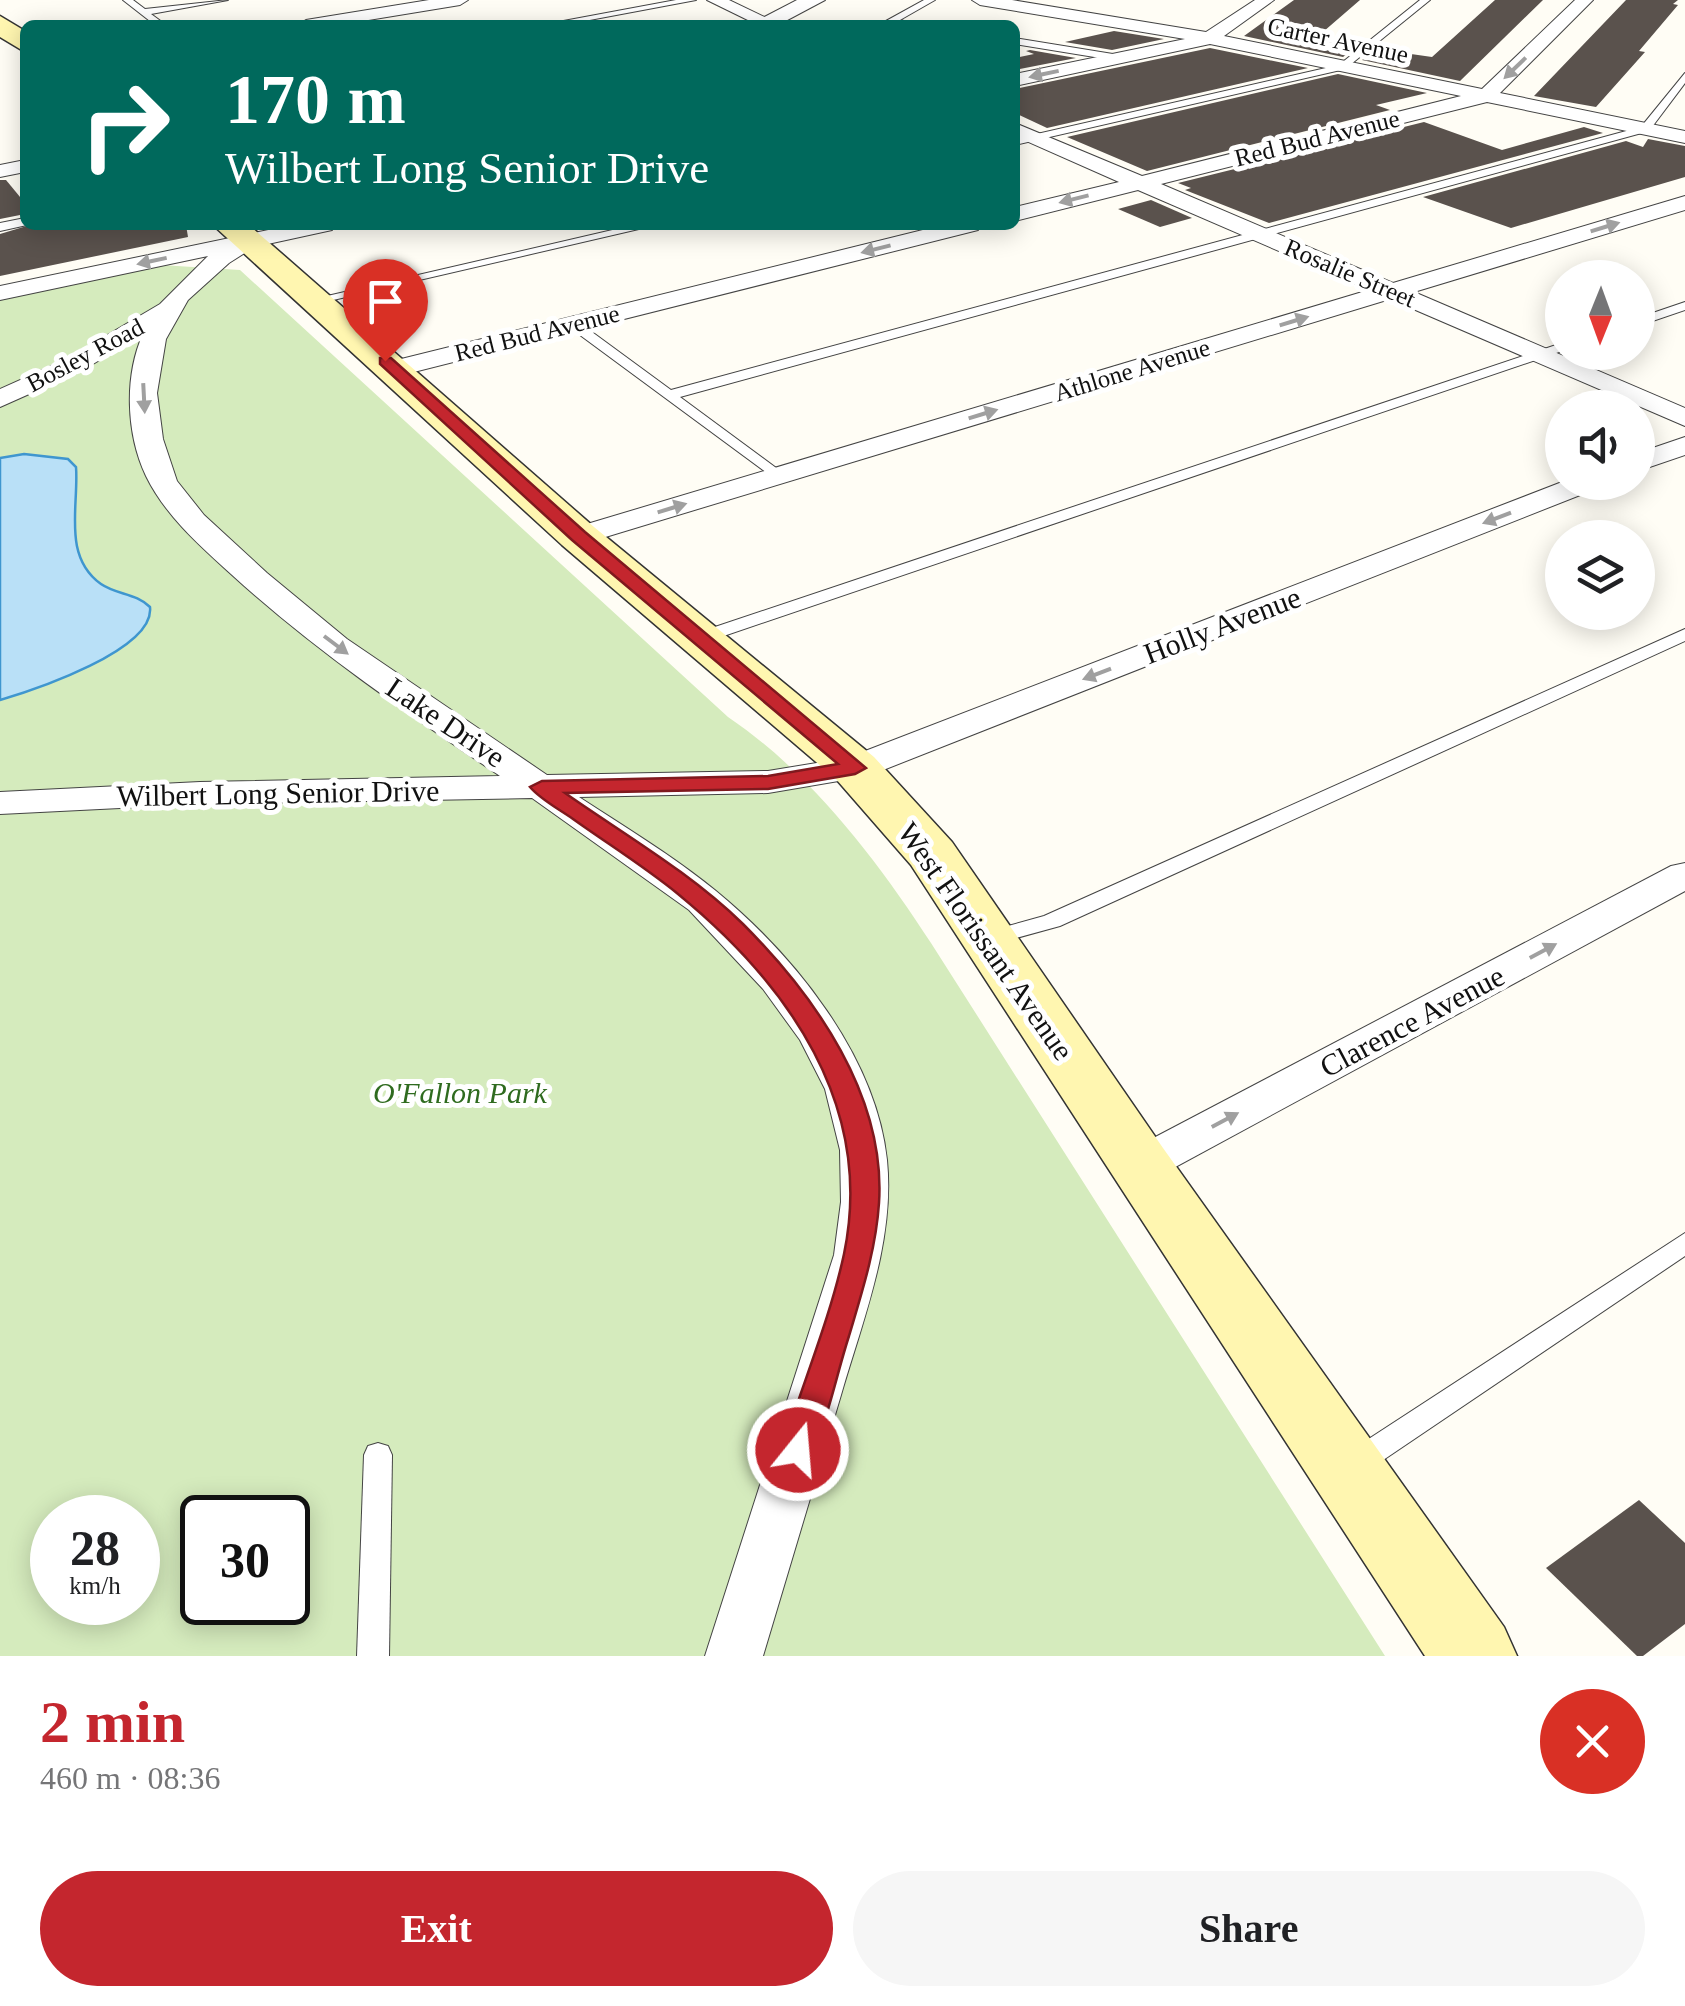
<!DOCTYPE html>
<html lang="en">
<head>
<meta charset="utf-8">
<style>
  :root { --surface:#fff; --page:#f6f6f6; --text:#202124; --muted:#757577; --accent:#c4262e }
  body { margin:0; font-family:"Times New Roman",serif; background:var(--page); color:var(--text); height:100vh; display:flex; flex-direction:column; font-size:38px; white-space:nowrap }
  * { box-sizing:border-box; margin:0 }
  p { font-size:32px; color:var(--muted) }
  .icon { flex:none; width:55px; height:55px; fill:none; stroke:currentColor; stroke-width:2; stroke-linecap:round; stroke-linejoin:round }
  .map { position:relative; height:1656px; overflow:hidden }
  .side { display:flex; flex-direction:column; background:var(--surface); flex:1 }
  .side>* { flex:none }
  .hud { position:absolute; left:20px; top:20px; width:1000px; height:210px; border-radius:15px; box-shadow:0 5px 25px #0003; background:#00695c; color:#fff; overflow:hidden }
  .needle { width:65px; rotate:181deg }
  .controls { position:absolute; left:1545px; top:260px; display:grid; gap:20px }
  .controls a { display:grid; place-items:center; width:110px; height:110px; border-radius:50%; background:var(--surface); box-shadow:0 5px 25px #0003; font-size:50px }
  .speed { position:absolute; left:30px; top:1495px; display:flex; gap:20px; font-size:50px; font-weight:700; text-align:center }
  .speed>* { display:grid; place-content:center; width:130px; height:130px; border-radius:50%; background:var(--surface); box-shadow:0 5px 25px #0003; line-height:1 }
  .speed small { font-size:25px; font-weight:400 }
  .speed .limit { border:5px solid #111; border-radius:15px; background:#fff; color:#111 }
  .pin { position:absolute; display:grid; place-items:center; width:85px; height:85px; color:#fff; margin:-102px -42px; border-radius:50% 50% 50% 0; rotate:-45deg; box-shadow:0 0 10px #0007 }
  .pin .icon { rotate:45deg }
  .me { position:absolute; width:110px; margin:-55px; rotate:17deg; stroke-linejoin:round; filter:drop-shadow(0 0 8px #0008) }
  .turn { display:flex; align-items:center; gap:35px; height:210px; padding:0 40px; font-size:45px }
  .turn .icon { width:130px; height:130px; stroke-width:2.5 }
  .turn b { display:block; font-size:70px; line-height:85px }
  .round { display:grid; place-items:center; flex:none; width:105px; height:105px; border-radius:52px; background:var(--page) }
  .head { display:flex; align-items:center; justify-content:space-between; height:170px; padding:0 40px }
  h1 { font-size:60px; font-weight:700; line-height:75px; color:var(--accent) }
  .action { display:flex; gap:20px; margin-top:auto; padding:20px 40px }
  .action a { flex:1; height:115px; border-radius:60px; background:var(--accent); color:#fff; font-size:40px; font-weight:700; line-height:115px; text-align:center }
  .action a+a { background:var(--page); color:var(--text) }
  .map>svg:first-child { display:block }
</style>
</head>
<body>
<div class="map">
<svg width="1685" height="1656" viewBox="0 0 1685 1656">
  <rect width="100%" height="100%" fill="#fffdf5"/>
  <!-- green -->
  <path fill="#d5ebbd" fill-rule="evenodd" d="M161 265 240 270 728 717C811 773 877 860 931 943L1385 1656H0V299ZM52 1518H138V1602H52ZM202 1518H288V1602H202Z"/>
  <!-- water -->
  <path fill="#b9e0f7" stroke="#3f96cf" stroke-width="2.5" d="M24 454 68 459 76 467C79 506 62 556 101 584 117 595 136 593 150 607 155 650 34 690 0 700V458Z"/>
  <!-- building -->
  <g fill="#5a524d">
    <polygon points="1294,0 1360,0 1316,38 1357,46 1343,57 1244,36"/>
    <polygon points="1495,0 1543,0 1460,81 1362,60 1376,49 1432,57"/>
    <polygon points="1626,0 1678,0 1673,4 1678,5 1639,51 1645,52 1596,107 1534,96"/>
    <polygon points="1114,31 1164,39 1112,50 1065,42"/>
    <polygon points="1210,48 1308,68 1047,128 1015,113 1015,89"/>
    <polygon points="1026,51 1030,50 1076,58 1015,70 1015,58 1034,54"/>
    <polygon points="1338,74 1427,93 1376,105 1390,110 1147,171 1067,137"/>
    <polygon points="1424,122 1502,150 1584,127 1603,133 1269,223 1185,190 1191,188 1178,183"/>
    <polygon points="1648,139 1685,146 1685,177 1511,228 1423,197 1626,141 1643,147"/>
    <polygon points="0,180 6,180 25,203 25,214 0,219"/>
    <polygon points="1151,200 1192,218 1160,227 1118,209"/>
    <polygon points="30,225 186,225 188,237 0,276 0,234"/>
    <polygon points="1639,1500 1685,1543 1685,1624 1643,1656 1637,1656 1546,1568"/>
  </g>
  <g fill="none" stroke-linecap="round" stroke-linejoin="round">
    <!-- service casing -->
    <g stroke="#444" stroke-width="2">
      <g id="service">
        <polygon points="123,0 133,0 145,9 228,0 151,14 166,25 155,25"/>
        <polygon points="676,0 696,0 563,25 542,25"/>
        <polygon points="924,0 935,0 900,20 919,25 898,25 886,21"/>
        <polygon points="1420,0 1430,0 1345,69 1015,145 1015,139 1339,65"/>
        <polygon points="1015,38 1119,55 1124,58 1119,61 1015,44"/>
        <polygon points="1685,73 1685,83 1649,131 680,397 783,473 786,476 778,481 565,324 577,321 671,390 1641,127"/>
        <polygon points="25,218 27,225 0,231 0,223"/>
        <polygon points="634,225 656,225 316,304 310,300"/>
        <polygon points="1685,302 1685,310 1638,326 1638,318"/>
        <polygon points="1562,343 1562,351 706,642 694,642 691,638 694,634"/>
        <polygon points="1685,629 1685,641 1060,926 991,945 980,938 983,933 1044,916"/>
        <polygon points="1685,1233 1685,1256 1364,1473 1354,1476 1344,1473 1340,1464 1344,1455"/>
        <polygon points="378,1443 388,1446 392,1455 389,1656 357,1656 364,1455 368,1446"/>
      </g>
    </g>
    <!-- minor casing -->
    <g stroke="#444" stroke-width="2">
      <g id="minor">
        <polygon points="429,0 468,0 460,5 338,25 297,25 306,20"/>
        <polygon points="707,0 729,0 781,25 758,25"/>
        <polygon points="972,0 1012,0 1206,32 1255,0 1274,0 1224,36 1482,89 1575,0 1593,0 1500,93 1685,131 1685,143 1487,102 1161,184 1393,283 1685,196 1685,210 1414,292 1685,408 1685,426 1390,299 589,542 567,542 563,536 567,530 1369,290 1138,190 1015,221 1015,207 1119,182 1015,136 1015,123 1142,176 1461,96 1210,44 1015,86 1015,74 1185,39 980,5"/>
        <polygon points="25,160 25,172 0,177 0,165"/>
        <path d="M292 225H335L332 230 254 247 229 263 188 300 166 339 157 393 163 439 177 481 204 515 267 573 347 639 547 775 768 771 847 758 1562 482H1602L1598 488 868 776 768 793 579 797C625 827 673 856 716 891 794 955 876 1056 887 1160 895 1241 863 1319 841 1395 815 1482 789 1569 763 1656H705L834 1255 841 1202 840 1150 825 1089 800 1040 763 989 689 910 532 798 200 804 0 814V792L200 782 500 776C407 713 314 650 231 574 199 545 165 515 146 476 126 434 124 376 143 334L83 370 0 407V389L65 360 160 304 208 256 0 300V286Z"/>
        <polygon points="943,225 981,225 978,230 394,377 381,369 385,363"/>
        <polygon points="1685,437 1685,455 1638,471 1638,453"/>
        <polygon points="1685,863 1685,891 1155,1178 1139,1183 1123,1178 1116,1166 1123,1154 1671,866"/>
      </g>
    </g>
    <!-- tertiary casing -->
    <g stroke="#444" stroke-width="2">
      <polygon id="tertiary" points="797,0 825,0 778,25 749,25"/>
    </g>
    <!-- secondary casing -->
    <g stroke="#333" stroke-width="3">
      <g id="secondary">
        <polygon points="0,16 25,31 25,52 0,37"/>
        <polygon points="213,225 249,225 594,527 874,757 952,842 1163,1148 1504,1627 1517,1656 1425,1656 911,865 836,779 562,545"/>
      </g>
    </g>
    <!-- service -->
    <use href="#service" fill="#fff" fill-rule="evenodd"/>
    <!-- minor -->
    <use href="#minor" fill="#fff" fill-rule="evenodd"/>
    <!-- tertiary -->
    <use href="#tertiary" fill="#fff" fill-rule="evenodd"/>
    <!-- secondary -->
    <use href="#secondary" fill="#fff6b0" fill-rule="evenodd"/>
  </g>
  <!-- one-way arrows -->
  <defs><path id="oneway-solid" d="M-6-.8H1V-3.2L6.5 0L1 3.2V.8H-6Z" transform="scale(2.5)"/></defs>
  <g fill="#a0a0a0">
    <use href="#oneway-solid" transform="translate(1515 68) rotate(136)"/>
    <use href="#oneway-solid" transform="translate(1044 74) rotate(168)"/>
    <use href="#oneway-solid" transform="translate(1074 199) rotate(166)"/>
    <use href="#oneway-solid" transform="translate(1605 227) rotate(-17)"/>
    <use href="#oneway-solid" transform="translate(876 249) rotate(166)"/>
    <use href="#oneway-solid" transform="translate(152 261) rotate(168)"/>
    <use href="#oneway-solid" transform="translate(1294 321) rotate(-17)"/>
    <use href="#oneway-solid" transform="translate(144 398) rotate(87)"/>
    <use href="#oneway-solid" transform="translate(983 414) rotate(-17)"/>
    <use href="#oneway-solid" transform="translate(672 508) rotate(-17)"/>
    <use href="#oneway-solid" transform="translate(1497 518) rotate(159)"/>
    <use href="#oneway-solid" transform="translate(336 645) rotate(37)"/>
    <use href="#oneway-solid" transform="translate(1097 674) rotate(159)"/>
    <use href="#oneway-solid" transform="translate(1543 951) rotate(-28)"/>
    <use href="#oneway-solid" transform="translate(1225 1120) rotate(-28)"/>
  </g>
  <!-- route -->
  <path fill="#c4262e" stroke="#7f191e" stroke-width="2.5" d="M380 358H391L585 532 866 768 855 774 768 789 565 793C625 835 691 873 743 924 815 996 886 1096 879 1203 876 1249 862 1292 849 1336 836 1376 828 1421 809 1459L798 1464 787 1459 782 1450C802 1385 830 1319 844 1254 875 1106 788 984 678 894 645 867 608 844 573 819 559 809 541 800 530 787L542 781 768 776 838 764 572 540 380 364Z"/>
  <g text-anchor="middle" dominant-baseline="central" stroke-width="10" stroke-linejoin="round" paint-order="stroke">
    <!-- far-street labels -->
    <g font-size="25" fill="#111" stroke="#fff">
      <text transform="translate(1338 40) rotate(12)">Carter Avenue</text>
      <text transform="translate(1317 138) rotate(-14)">Red Bud Avenue</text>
      <text transform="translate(1350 273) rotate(23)">Rosalie Street</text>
      <text transform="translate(537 333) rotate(-14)">Red Bud Avenue</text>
      <text transform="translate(85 355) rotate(-28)">Bosley Road</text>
      <text transform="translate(1132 370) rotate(-17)">Athlone Avenue</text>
    </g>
    <!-- street labels -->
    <g font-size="30" fill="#111" stroke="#fff">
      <text transform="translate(1222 625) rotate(-21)">Holly Avenue</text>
      <text transform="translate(446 722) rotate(34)">Lake Drive</text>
      <text transform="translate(278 793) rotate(-1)">Wilbert Long Senior Drive</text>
      <text transform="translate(986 941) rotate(55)">West Florissant Avenue</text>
      <text transform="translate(1412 1021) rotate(-28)">Clarence Avenue</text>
    </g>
    <!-- park labels -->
    <g font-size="30" font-style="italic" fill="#2f6b1f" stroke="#fff">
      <text x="460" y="1092">O'Fallon Park</text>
    </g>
  </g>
</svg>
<div class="controls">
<a><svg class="needle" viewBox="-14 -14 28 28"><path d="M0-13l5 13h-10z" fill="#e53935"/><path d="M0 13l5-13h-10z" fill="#757577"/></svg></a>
<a><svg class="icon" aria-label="sound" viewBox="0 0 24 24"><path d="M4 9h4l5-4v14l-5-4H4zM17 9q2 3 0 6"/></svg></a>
<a><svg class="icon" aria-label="layers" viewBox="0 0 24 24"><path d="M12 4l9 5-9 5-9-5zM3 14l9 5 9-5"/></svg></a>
</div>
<div class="speed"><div>28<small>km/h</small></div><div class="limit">30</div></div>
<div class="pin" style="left:385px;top:361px;background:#d93025"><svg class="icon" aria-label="arrive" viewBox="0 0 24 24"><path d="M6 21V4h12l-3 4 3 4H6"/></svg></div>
<svg class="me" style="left:798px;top:1450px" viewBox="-20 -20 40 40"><circle r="17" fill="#c4262e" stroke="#fff" stroke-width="3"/><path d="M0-11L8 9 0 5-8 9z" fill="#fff"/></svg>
<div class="hud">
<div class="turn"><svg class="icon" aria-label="right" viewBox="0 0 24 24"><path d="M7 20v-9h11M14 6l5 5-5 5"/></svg><div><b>170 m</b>Wilbert Long Senior Drive</div></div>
</div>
</div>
<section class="side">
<div class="head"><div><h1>2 min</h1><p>460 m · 08:36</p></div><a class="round" style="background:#d93025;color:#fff"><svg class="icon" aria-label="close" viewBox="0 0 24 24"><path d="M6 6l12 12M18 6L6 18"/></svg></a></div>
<div class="action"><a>Exit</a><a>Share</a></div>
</section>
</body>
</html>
